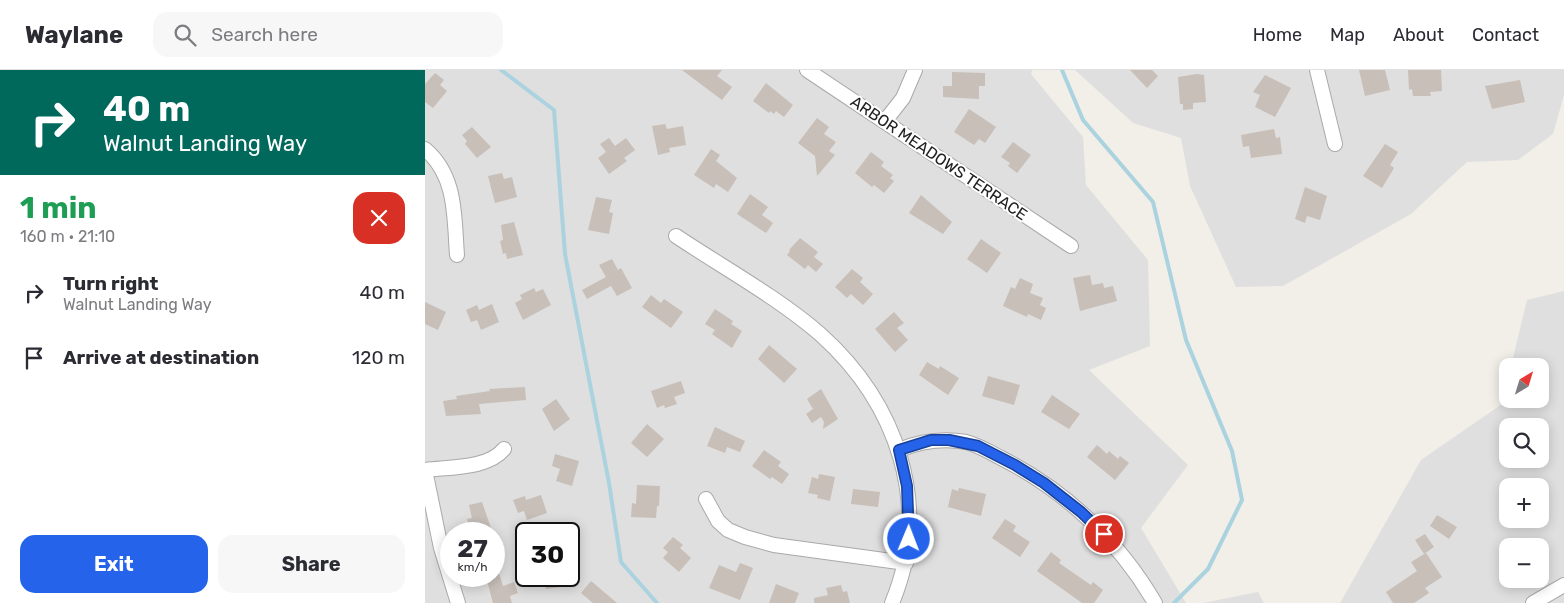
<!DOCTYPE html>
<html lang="en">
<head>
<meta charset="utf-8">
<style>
  :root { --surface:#fff; --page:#f7f7f7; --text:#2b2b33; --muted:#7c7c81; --line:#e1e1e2; --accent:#2563eb }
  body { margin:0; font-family:Rubik,sans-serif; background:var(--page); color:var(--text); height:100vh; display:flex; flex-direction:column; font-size:19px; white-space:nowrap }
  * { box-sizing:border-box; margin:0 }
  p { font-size:16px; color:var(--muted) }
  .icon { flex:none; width:28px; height:28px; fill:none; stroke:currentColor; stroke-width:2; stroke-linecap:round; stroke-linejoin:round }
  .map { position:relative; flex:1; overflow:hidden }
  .side { display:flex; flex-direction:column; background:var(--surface); width:425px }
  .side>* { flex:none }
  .hud { background:#00695c; color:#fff; overflow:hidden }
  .needle { width:32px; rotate:38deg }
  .buttons { position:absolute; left:1074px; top:288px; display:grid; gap:10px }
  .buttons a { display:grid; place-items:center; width:50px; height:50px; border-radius:10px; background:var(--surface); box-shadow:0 2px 12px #0003; font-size:25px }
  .speed { position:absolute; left:15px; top:452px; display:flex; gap:10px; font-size:25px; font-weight:700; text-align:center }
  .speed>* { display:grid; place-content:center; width:65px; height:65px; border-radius:50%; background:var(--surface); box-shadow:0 2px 12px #0003; line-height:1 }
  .speed small { font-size:12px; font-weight:400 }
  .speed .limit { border:2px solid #111; border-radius:8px; background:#fff; color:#111 }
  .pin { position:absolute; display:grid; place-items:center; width:42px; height:42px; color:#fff; margin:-21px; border:2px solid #fff; border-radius:50%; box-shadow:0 1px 5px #0007 }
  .me { position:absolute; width:55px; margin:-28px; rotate:1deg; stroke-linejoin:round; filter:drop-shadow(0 0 4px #0008) }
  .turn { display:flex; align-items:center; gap:18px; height:105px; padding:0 20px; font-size:22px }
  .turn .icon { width:65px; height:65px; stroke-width:2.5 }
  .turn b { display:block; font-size:35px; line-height:42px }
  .round { display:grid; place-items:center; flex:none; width:52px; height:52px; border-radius:15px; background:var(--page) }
  .headline { display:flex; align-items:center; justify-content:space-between; height:85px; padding:0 20px }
  h1 { font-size:30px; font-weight:700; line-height:38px; color:#1e9e55 }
  .action { display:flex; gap:10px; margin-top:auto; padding:10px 20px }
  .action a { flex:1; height:58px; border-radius:15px; background:var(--accent); color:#fff; font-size:20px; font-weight:700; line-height:58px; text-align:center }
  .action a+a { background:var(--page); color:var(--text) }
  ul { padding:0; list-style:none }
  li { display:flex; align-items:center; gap:15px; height:65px; padding:0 20px }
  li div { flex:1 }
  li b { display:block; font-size:19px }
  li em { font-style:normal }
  header { display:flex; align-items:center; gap:30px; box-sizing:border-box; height:70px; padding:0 25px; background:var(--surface); border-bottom:1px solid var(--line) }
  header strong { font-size:24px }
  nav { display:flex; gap:28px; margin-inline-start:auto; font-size:18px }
  .search { width:350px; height:45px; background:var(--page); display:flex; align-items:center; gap:12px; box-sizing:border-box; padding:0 18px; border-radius:15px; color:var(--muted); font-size:19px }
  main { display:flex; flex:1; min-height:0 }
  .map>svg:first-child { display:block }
</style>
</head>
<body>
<header>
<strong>Waylane</strong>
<div class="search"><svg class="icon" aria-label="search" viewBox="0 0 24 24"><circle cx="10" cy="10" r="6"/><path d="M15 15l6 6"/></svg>Search here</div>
<nav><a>Home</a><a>Map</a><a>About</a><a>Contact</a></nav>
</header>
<main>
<section class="side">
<div class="hud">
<div class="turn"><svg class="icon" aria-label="right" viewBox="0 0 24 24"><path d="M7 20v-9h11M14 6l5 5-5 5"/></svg><div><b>40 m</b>Walnut Landing Way</div></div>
</div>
<div class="headline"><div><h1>1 min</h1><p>160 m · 21:10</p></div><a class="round" style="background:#d93025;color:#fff"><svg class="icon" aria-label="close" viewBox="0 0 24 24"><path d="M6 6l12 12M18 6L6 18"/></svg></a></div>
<ul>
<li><svg class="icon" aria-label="right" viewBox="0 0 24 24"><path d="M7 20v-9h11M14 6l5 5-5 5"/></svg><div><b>Turn right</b><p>Walnut Landing Way</p></div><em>40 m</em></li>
<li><svg class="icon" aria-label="arrive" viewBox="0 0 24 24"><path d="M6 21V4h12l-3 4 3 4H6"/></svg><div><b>Arrive at destination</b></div><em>120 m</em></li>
</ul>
<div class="action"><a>Exit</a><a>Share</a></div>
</section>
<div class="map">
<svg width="1139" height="533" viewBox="0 0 1139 533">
  <rect width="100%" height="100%" fill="#f2efe9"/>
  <!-- residential -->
  <g fill="#e0dfdf" fill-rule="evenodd">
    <path d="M0 0H607L606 4 658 67 661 115 723 190 725 276 664 300 763 395 716 458 761 533H0ZM26 464H69V506H26ZM101 464H144V506H101Z"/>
    <polygon points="650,0 1139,0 1139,25 1128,64 1093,90 1042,92 986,144 858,216 811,217 765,116 756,68 708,53"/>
    <path d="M1139 221V533H915L996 390 1077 334 1082 311V329H1115V296H1086L1102 230ZM1082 356H1115V389H1082ZM1082 416H1115V449H1082ZM1082 476H1115V509H1082Z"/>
    <polygon points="833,522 839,533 778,533"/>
  </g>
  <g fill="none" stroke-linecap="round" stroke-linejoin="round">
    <!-- stream -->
    <g stroke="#aad3df" stroke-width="4">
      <polyline points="76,0 129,40 140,184 184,413 196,492 232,533"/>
      <polyline points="637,0 658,50 728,132 761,270 807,381 817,430 783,499 749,533"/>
    </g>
  </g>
  <!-- building -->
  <g fill="#c7bfb8">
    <polygon points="257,0 297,0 292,6 307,17 297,30"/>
    <polygon points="705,0 727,0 733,6 722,18"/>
    <polygon points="934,0 960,0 965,20 940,26"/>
    <polygon points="983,0 1016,0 1017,21 1005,22 1006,26 988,26 987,19 984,20"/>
    <polygon points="527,2 560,3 560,16 554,16 554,29 518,27 518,16 527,16"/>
    <polygon points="10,3 19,10 15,15 22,21 8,38 0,32 0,14"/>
    <polygon points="772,4 779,5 781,32 768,33 768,39 758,40 758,34 755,34 753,7"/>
    <polygon points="840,5 866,18 850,47 830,37 835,25 828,22"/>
    <polygon points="1095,10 1100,32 1067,39 1060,16"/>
    <polygon points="341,13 368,35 359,47 351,41 349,44 345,41 344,43 328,31"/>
    <polygon points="544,39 571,57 560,73 554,69 549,75 529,62"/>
    <polygon points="392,48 404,57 399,64 411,72 404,81 410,85 392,106 390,86 373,73"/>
    <polygon points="240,54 242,59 258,56 261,75 244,78 245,82 233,85 227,56"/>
    <polygon points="47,57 66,77 52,88 40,74 42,71 37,65"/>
    <polygon points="849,59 851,68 855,67 857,84 826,88 824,76 818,77 816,65"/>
    <polygon points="184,68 190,76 201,68 210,80 199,88 202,91 184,104 173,88 181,82 175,74"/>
    <polygon points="588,72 606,85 592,103 583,96 585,93 576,87"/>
    <polygon points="960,74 973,82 965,95 969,98 957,118 938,106"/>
    <polygon points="286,79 295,85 291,91 312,108 303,122 291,114 289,118 269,105"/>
    <polygon points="446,82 459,92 456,96 468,105 465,108 469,111 459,123 449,115 447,117 430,103"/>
    <polygon points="77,103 79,109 87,107 92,127 70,133 63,106"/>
    <polygon points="880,117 902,126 895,150 882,146 880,153 870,149"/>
    <polygon points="325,124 343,137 337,145 348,153 341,163 312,144"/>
    <polygon points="496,125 527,152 518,164 484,143"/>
    <polygon points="171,127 187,130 184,142 188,143 184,164 163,160"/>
    <polygon points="89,152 98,185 82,189 81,183 78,184 75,171 78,170 76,155"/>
    <polygon points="375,168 393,182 389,187 398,194 391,202 383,195 380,199 362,185 365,181 364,180"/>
    <polygon points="556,169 576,183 562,203 542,189"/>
    <polygon points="187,189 193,200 196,198 207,218 192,226 186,216 162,229 157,220 181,207 174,195"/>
    <polygon points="427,199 438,208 435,212 448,224 438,235 426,224 422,228 410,217"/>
    <polygon points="665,205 667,215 678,213 679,218 688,216 692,231 655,241 648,208"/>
    <polygon points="595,208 608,214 605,223 618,228 615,235 621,238 616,250 603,244 602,247 578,236 586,217 590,219"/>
    <polygon points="109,218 111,222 118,219 126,235 98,250 90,233 97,229 95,225"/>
    <polygon points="226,225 236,233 239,229 258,242 246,258 217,237"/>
    <polygon points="0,232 21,242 13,260 0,254"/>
    <polygon points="67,234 74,252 56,260 52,250 46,252 41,240 52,235 54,240"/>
    <polygon points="290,239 308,251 306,254 317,261 307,278 287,264 290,260 280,254"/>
    <polygon points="469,242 479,253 472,258 483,270 470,282 450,259"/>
    <polygon points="344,275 372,299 359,313 333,289"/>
    <polygon points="502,292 514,299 515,296 534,308 523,325 494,305"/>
    <polygon points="563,306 595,315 589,335 557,326"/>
    <polygon points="256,311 260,323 249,327 252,334 240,338 239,335 232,338 226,321"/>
    <polygon points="100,317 101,330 54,334 56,344 21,346 18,331 32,329 31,326 65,321 64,319"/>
    <polygon points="396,319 413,349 398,359 399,352 396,347 387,353 381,344 388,339 382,329"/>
    <polygon points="627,325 655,344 644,359 616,342"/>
    <polygon points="131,329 145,349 129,361 117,339"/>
    <polygon points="222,354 239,369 222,387 206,373"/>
    <polygon points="290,357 320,371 315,382 302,377 300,383 282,376"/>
    <polygon points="672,375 682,384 684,381 693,389 695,386 704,393 690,410 662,387"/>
    <polygon points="339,380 356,392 353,396 364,404 357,414 347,407 345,409 327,396"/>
    <polygon points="130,384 154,391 147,416 131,411 135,399 127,396"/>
    <polygon points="394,404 410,407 405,431 392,428 393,425 383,423 387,407 393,409"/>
    <polygon points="212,415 235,416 234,436 232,436 231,448 206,447 207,433 211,434"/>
    <polygon points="534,418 561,424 556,446 523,437 527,419 533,421"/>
    <polygon points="428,419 455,422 453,437 426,434"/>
    <polygon points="116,425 122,443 102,450 99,441 93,443 88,430 100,426 101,430"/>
    <polygon points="57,432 68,464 46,464 42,449 47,448 44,435"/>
    <polygon points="1012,445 1032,457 1024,469 1005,456"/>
    <polygon points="580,449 591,456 588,461 605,472 595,487 567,468"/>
    <polygon points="1000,464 1009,477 999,484 990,470"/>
    <polygon points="248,467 258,475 255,478 266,488 254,502 238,488 243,482 238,478"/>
    <polygon points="626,482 636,490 634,493 666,515 668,512 678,520 669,533 657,533 612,501"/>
    <polygon points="1001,483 1017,507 1000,518 1004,523 989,533 968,533 961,522 992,501 986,492"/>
    <polygon points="315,493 328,498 315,530 284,518 294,495 311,502"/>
    <polygon points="74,503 78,516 89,512 93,523 85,526 87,533 68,533 61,507 69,506"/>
    <polygon points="119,506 142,506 144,516 121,519"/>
    <polygon points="166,511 192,533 168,533 156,523"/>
    <polygon points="351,514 374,523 370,533 344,533"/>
    <polygon points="416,515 418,522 422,521 425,533 389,533 389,528 403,525 401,518"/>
  </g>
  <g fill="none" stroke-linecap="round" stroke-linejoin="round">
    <!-- minor casing -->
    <g stroke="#a9a9a9" stroke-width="16">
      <g id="minor">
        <polyline points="382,0 646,176"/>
        <polyline points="892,0 910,74"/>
        <polyline points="460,51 478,28 490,0"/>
        <path d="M0 79C32 106 29 147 32 185"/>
        <path d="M251 166C299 198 352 227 395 264 472 333 508 435 467 533"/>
        <path d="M474 380C496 371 517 368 541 372 553 375 565 382 576 388 640 420 694 471 730 533"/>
        <polyline points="0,400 16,478 33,533"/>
        <path d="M0 400C24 397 63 399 79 379"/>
        <polyline points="281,429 293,451 303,460 320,467 349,475 481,493"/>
        <polyline points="1108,533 1139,515"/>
      </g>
    </g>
    <!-- minor -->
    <use href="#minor" stroke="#fff" stroke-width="14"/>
  </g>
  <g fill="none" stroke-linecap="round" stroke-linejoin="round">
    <!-- route casing -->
    <g stroke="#184099" stroke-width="12">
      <polyline id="route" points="484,469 482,416 474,380 506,370 524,370 553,376 590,395 619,413 656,442 679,464"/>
    </g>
    <!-- route -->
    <use href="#route" stroke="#2563eb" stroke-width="9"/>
  </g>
  <g text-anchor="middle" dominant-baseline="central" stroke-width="4" stroke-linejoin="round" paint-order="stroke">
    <!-- street labels -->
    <g font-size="16" fill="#222" stroke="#fff">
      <text transform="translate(514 88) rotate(34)">ARBOR MEADOWS TERRACE</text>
    </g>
  </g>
</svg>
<div class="buttons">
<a><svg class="needle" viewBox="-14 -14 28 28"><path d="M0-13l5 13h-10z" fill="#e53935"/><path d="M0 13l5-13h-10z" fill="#7c7c81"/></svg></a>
<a><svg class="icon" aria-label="search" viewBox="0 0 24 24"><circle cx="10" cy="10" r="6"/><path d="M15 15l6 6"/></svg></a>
<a>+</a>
<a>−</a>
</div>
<div class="speed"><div>27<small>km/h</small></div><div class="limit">30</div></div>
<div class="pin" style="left:679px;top:464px;background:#d93025"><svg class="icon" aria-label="arrive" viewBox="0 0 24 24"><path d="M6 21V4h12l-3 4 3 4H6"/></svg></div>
<svg class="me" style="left:484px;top:469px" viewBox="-20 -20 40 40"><circle r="17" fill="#2563eb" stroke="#fff" stroke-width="3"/><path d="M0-11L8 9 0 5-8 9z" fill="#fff"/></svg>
</div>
</main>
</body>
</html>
